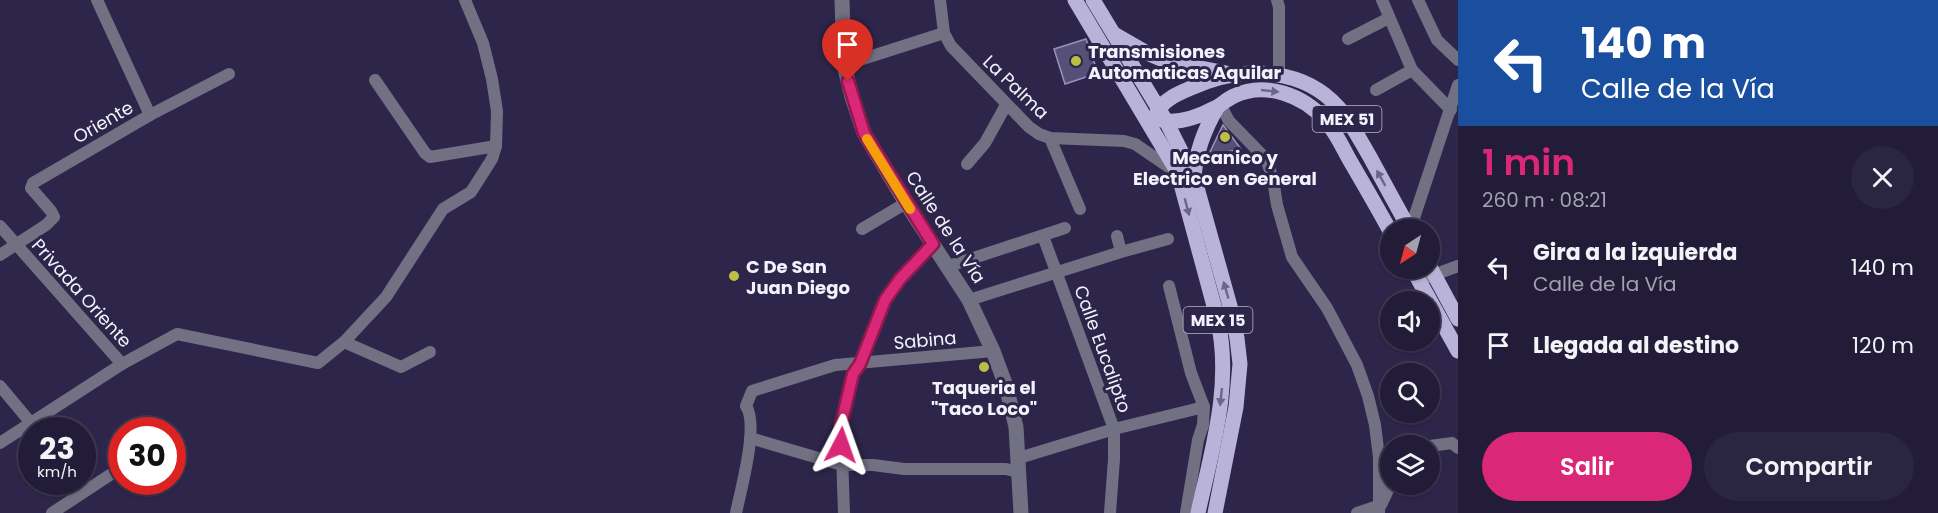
<!DOCTYPE html>
<html lang="es">
<head>
<meta charset="utf-8">
<style>
  :root { --surface:#221c38; --page:#2a2540; --text:#f1f3f6; --muted:#a2a1ae; --line:#3f3a53; --accent:#db2777 }
  body { margin:0; font-family:Poppins,sans-serif; background:var(--page); color:var(--text); height:100vh; display:flex; flex-direction:column; font-size:22px; white-space:nowrap }
  * { box-sizing:border-box; margin:0 }
  p { font-size:20px; color:var(--muted) }
  .icon { flex:none; width:33px; height:33px; fill:none; stroke:currentColor; stroke-width:2; stroke-linecap:round; stroke-linejoin:round }
  .map { position:relative; flex:1; overflow:hidden }
  .sheet { display:flex; flex-direction:column; background:var(--surface); width:480px }
  .sheet>* { flex:none }
  .top-card { background:#1a4fa0; color:#fff; overflow:hidden }
  .needle { width:39px; rotate:216deg }
  .fabs { position:absolute; left:1380px; top:219px; display:grid; gap:12px }
  .fabs a { display:grid; place-items:center; width:60px; height:60px; border-radius:50%; background:var(--surface); box-shadow:0 2px 4px #0004,0 0 0 2px var(--line); font-size:30px }
  .speed { position:absolute; left:18px; top:417px; display:flex; gap:12px; font-size:30px; font-weight:700; text-align:center }
  .speed>* { display:grid; place-content:center; width:78px; height:78px; border-radius:50%; background:var(--surface); box-shadow:0 2px 4px #0004,0 0 0 2px var(--line); line-height:1 }
  .speed small { font-size:15px; font-weight:400 }
  .speed .limit { border:9px solid #d22; background:#fff; color:#111 }
  .pin { position:absolute; display:grid; place-items:center; width:51px; height:51px; color:#fff; margin:-62px -26px; border-radius:50% 50% 50% 0; rotate:-45deg; box-shadow:0 0 6px #0007 }
  .pin .icon { rotate:45deg }
  .me { position:absolute; width:66px; margin:-33px; rotate:4deg; stroke-linejoin:round; filter:drop-shadow(0 0 4px #0008) }
  .turn { display:flex; align-items:center; gap:21px; height:126px; padding:0 24px; font-size:27px }
  .turn .icon { width:78px; height:78px; stroke-width:2.5 }
  .turn b { display:block; font-size:42px; line-height:51px }
  .round { display:grid; place-items:center; flex:none; width:63px; height:63px; border-radius:32px; background:var(--page) }
  .head { display:flex; align-items:center; justify-content:space-between; height:102px; padding:0 24px }
  h1 { font-size:36px; font-weight:600; line-height:45px; color:var(--accent) }
  .action { display:flex; gap:12px; margin-top:auto; padding:12px 24px }
  .action a { flex:1; height:69px; border-radius:36px; background:var(--accent); color:#fff; font-size:24px; font-weight:600; line-height:69px; text-align:center }
  .action a+a { background:var(--page); color:var(--text) }
  ul { padding:0; list-style:none }
  li { display:flex; align-items:center; gap:18px; height:78px; padding:0 24px }
  li div { flex:1 }
  li b { display:block; font-size:22px }
  li em { font-style:normal }
  main { display:flex; flex:1; min-height:0 }
  .map>svg:first-child { display:block }
</style>
</head>
<body>
<main>
<div class="map">
<svg width="1458" height="513" viewBox="0 0 1458 513">
  <rect width="100%" height="100%" fill="#2d264a"/>
  <!-- building -->
  <g fill="#564f77" stroke="#9992bf" stroke-width="1.5">
    <polygon points="1086,39 1098,73 1065,84 1054,49"/>
    <polygon points="1223,125 1241,149 1208,156"/>
  </g>
  <g fill="none" stroke-linecap="round" stroke-linejoin="round">
    <!-- minor -->
    <g stroke="#727083" stroke-width="12">
      <polyline points="97,0 150,115"/>
      <polyline points="940,0 944,33 951,46 1029,127 1039,134 1050,138 1124,141 1135,144 1176,172"/>
      <polyline points="1277,0 1279,7 1279,74"/>
      <polyline points="1382,0 1412,70 1451,110"/>
      <polyline points="1418,0 1437,40 1458,60"/>
      <polyline points="1348,39 1389,18"/>
      <polyline points="844,65 944,33"/>
      <polyline points="375,80 425,153 430,157 496,146"/>
      <polyline points="1376,90 1412,70"/>
      <polyline points="1220,104 1229,121 1266,159 1273,179 1277,205 1292,257 1327,308 1357,365 1368,396 1375,425 1379,457 1379,513"/>
      <polyline points="1050,138 1080,209"/>
      <polyline points="967,164 985,143 1006,105"/>
      <polyline points="0,226 122,364"/>
      <polyline points="862,229 906,203"/>
      <polyline points="1410,230 1458,85"/>
      <polyline points="1043,236 1114,429 1114,459 1110,513"/>
      <polyline points="1117,236 1121,252"/>
      <polyline points="0,255 46,225 54,217 51,211 31,188 33,183 150,115 229,74"/>
      <polyline points="949,266 1065,228"/>
      <polyline points="1428,277 1458,266"/>
      <polyline points="1169,286 1191,373 1204,407 1203,425 1198,440 1186,513"/>
      <polyline points="969,300 1121,252 1168,239"/>
      <polyline points="344,342 401,367 430,352"/>
      <polyline points="0,386 31,423"/>
      <polyline points="750,438 842,465 873,465 904,469 1006,469 1018,472"/>
      <polyline points="0,443 122,364 177,334 318,363 344,342 386,297 443,209 471,192 492,159 496,146 497,111 492,79 483,43 465,0"/>
      <polyline points="1430,446 1452,443 1458,448"/>
      <polyline points="1019,458 1114,429 1204,407"/>
      <polyline points="52,513 122,467"/>
      <path d="M736 513C741 489 759 425 746 406L752 391 835 365 993 351"/>
      <polyline points="844,513 841,425 853,374 860,364 885,300 900,279 933,244"/>
      <polyline points="1357,513 1381,505 1391,484"/>
    </g>
    <!-- tertiary -->
    <polyline stroke="#727083" stroke-width="15" points="842,0 844,65 852,97 864,133 906,203 969,300 993,351 1006,386 1016,427 1021,513"/>
    <!-- primary -->
    <g stroke="#b9b3da" stroke-width="15">
      <path d="M1075 0 1178 173 1217 317C1233 383 1212 449 1198 513"/>
      <polyline points="1093,0 1166,121 1194,177 1230,306 1237,338 1240,364 1236,407 1215,513"/>
      <polyline points="1114,34 1147,53 1166,61 1226,73"/>
      <path d="M1155 117C1161 97 1189 89 1206 82 1250 66 1305 70 1338 107 1351 122 1360 140 1370 157 1383 181 1396 205 1410 230"/>
      <path d="M1157 119C1175 125 1198 117 1215 108 1221 105 1227 99 1234 96 1265 81 1303 95 1325 120 1335 131 1342 146 1349 159 1363 183 1377 207 1390 231"/>
      <path d="M1194 177C1196 151 1204 130 1217 108"/>
      <polyline points="1430,267 1458,319"/>
      <polyline points="1412,268 1458,351"/>
    </g>
  </g>
  <!-- one-way arrows -->
  <defs><path id="oneway-solid" d="M-6-.8H1V-3.2L6.5 0L1 3.2V.8H-6Z" transform="scale(1.5)"/></defs>
  <g fill="#6c658b">
    <use href="#oneway-solid" transform="translate(1270 91) rotate(6)"/>
    <use href="#oneway-solid" transform="translate(1381 178) rotate(-119)"/>
    <use href="#oneway-solid" transform="translate(1187 207) rotate(75)"/>
    <use href="#oneway-solid" transform="translate(1226 290) rotate(-106)"/>
    <use href="#oneway-solid" transform="translate(1221 397) rotate(96)"/>
  </g>
  <g fill="none" stroke-linecap="round" stroke-linejoin="round">
    <!-- route casing -->
    <g stroke="#8e194d" stroke-width="15">
      <polyline id="route" points="841,445 841,425 853,374 860,364 885,300 900,279 933,244 864,133 848,81"/>
    </g>
    <!-- route -->
    <use href="#route" stroke="#db2777" stroke-width="10"/>
    <!-- slow -->
    <polyline stroke="#f59e0b" stroke-width="10" points="867,139 910,209"/>
  </g>
  <!-- markers -->
  <g fill="#bbc045" stroke="#2d264a" stroke-width="2">
    <circle cx="1076" cy="61" r="6"/>
    <circle cx="1225" cy="137" r="6"/>
    <circle cx="734" cy="276" r="6"/>
    <circle cx="984" cy="367" r="6"/>
  </g>
  <g text-anchor="middle" dominant-baseline="central" stroke-width="6" stroke-linejoin="round" paint-order="stroke">
    <!-- shield labels -->
    <g fill="#2d264a" stroke="#b8b5c7" stroke-width="1.5">
      <rect x="1312.5" y="106" width="69" height="26" rx="4.5"/>
      <rect x="1183.5" y="307" width="69" height="26" rx="4.5"/>
    </g>
    <g font-size="16" font-weight="bold" fill="#f3f2fc">
      <text x="1347" y="119">MEX 51</text>
      <text x="1218" y="320">MEX 15</text>
    </g>
    <!-- poi labels -->
    <g font-size="18" font-weight="bold" fill="#f3f2fc" stroke="#2d264a" text-anchor="start">
      <text x="1088" y="51">Transmisiones<tspan x="1088" dy="21">Automaticas Aquilar</tspan></text>
      <text x="1225" y="157" text-anchor="middle">Mecanico y<tspan x="1225" dy="21">Electrico en General</tspan></text>
      <text x="746" y="266">C De San<tspan x="746" dy="21">Juan Diego</tspan></text>
      <text x="984" y="387" text-anchor="middle">Taqueria el<tspan x="984" dy="21">"Taco Loco"</tspan></text>
    </g>
    <!-- street labels -->
    <g font-size="18" fill="#f3f2fc" stroke="#2d264a">
      <text transform="translate(1016 87) rotate(44)">La Palma</text>
      <text transform="translate(103 122) rotate(-30)">Oriente</text>
      <text transform="translate(946 227) rotate(57)">Calle de la Vía</text>
      <text transform="translate(82 293) rotate(48)">Privada Oriente</text>
      <text transform="translate(925 340) rotate(-5)">Sabina</text>
      <text transform="translate(1103 349) rotate(70)">Calle Eucalipto</text>
    </g>
  </g>
</svg>
<div class="fabs">
<a><svg class="needle" viewBox="-14 -14 28 28"><path d="M0-13l5 13h-10z" fill="#e53935"/><path d="M0 13l5-13h-10z" fill="#a2a1ae"/></svg></a>
<a><svg class="icon" aria-label="sound" viewBox="0 0 24 24"><path d="M4 9h4l5-4v14l-5-4H4zM17 9q2 3 0 6"/></svg></a>
<a><svg class="icon" aria-label="search" viewBox="0 0 24 24"><circle cx="10" cy="10" r="6"/><path d="M15 15l6 6"/></svg></a>
<a><svg class="icon" aria-label="layers" viewBox="0 0 24 24"><path d="M12 4l9 5-9 5-9-5zM3 14l9 5 9-5"/></svg></a>
</div>
<div class="speed"><div>23<small>km/h</small></div><div class="limit">30</div></div>
<div class="pin" style="left:848px;top:81px;background:#d93025"><svg class="icon" aria-label="arrive" viewBox="0 0 24 24"><path d="M6 21V4h12l-3 4 3 4H6"/></svg></div>
<svg class="me" style="left:841px;top:445px" viewBox="-20 -20 40 40"><path d="M0-17L14 15 0 8-14 15z" fill="#db2777" stroke="#fff" stroke-width="4"/></svg>
</div>
<section class="sheet">
<div class="top-card">
<div class="turn"><svg class="icon" aria-label="left" viewBox="0 0 24 24"><path d="M17 20v-9H6M10 6l-5 5 5 5"/></svg><div><b>140 m</b>Calle de la Vía</div></div>
</div>
<div class="head"><div><h1>1 min</h1><p>260 m · 08:21</p></div><a class="round"><svg class="icon" aria-label="close" viewBox="0 0 24 24"><path d="M6 6l12 12M18 6L6 18"/></svg></a></div>
<ul>
<li><svg class="icon" aria-label="left" viewBox="0 0 24 24"><path d="M17 20v-9H6M10 6l-5 5 5 5"/></svg><div><b>Gira a la izquierda</b><p>Calle de la Vía</p></div><em>140 m</em></li>
<li><svg class="icon" aria-label="arrive" viewBox="0 0 24 24"><path d="M6 21V4h12l-3 4 3 4H6"/></svg><div><b>Llegada al destino</b></div><em>120 m</em></li>
</ul>
<div class="action"><a>Salir</a><a>Compartir</a></div>
</section>
</main>
</body>
</html>
